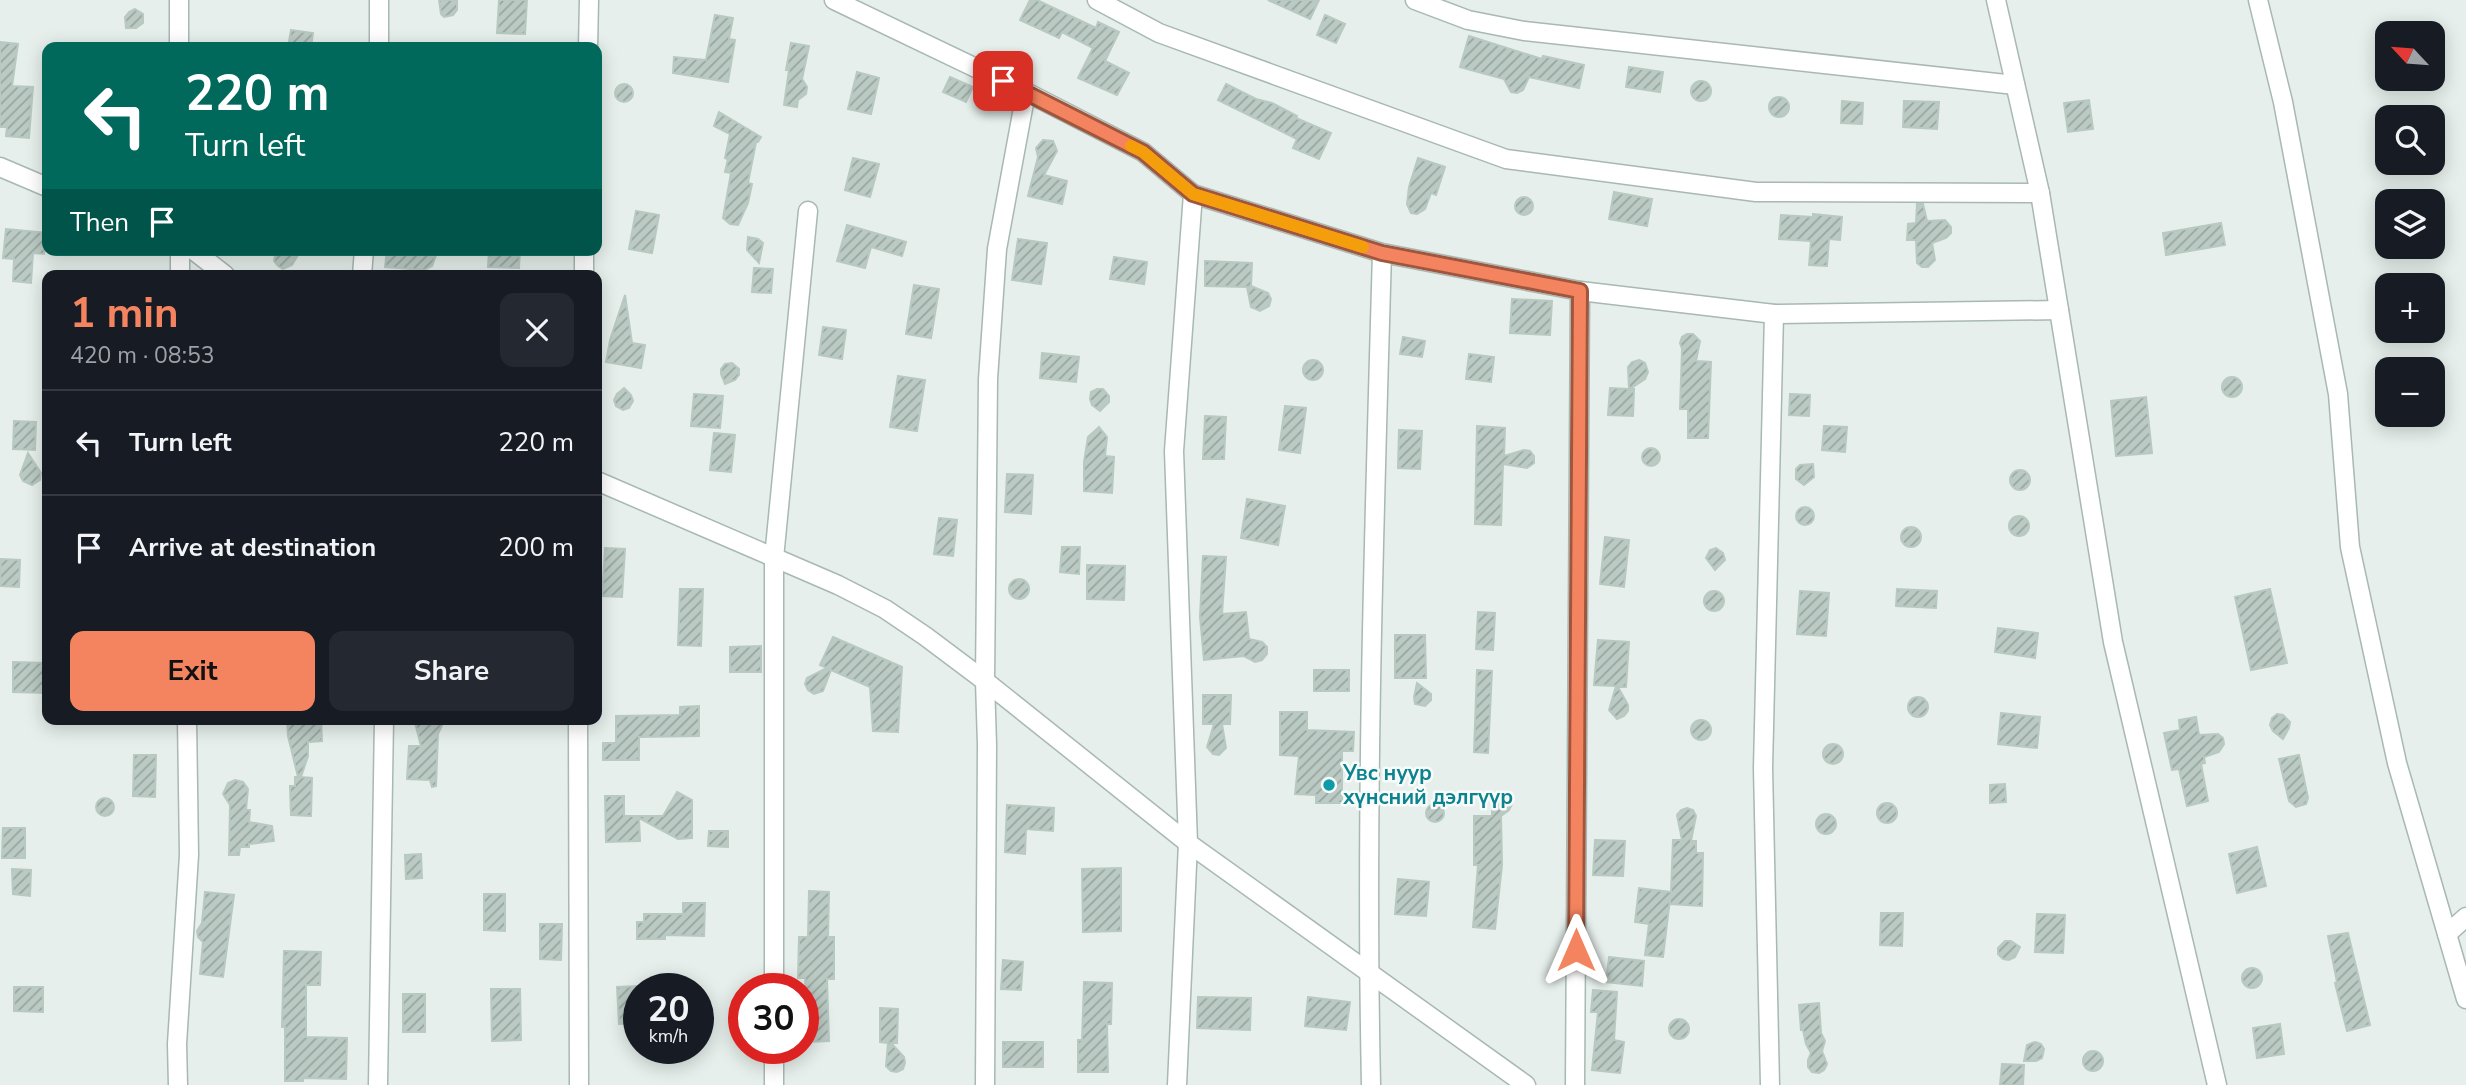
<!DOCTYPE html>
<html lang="en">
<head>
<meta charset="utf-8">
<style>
  :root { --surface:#171b24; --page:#242831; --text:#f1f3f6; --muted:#9ea1a6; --line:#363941; --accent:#f4845f }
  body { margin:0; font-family:"Nunito Sans",sans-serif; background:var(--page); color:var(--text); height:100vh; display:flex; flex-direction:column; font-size:26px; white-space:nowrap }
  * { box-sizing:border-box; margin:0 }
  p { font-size:23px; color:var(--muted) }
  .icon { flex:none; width:38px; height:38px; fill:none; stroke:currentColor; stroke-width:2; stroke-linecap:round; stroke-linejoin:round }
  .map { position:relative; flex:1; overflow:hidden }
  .side { position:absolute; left:42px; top:270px; width:560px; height:455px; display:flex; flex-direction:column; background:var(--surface); border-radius:14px; box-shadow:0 4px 18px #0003 }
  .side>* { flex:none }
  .banner { position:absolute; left:42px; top:42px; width:560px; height:214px; border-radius:14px; box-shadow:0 4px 18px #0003; background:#00695c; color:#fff; overflow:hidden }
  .needle { width:46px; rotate:296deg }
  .buttons { position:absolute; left:2375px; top:21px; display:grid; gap:14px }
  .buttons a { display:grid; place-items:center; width:70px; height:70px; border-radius:14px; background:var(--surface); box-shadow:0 4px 18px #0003; font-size:35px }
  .speed { position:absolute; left:623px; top:973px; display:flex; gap:14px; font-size:35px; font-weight:700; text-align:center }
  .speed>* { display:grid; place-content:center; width:91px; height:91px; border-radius:50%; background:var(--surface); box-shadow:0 4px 18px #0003; line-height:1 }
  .speed small { font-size:18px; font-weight:400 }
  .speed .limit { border:10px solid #d22; background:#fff; color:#111 }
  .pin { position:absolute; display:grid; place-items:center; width:60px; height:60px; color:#fff; margin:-30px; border-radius:14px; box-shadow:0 4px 10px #0006 }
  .me { position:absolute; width:77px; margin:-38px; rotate:0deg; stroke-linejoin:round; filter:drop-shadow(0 0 5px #0008) }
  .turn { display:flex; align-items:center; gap:24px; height:147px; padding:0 28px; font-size:32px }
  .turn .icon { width:91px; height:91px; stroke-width:2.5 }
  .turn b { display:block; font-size:49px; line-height:60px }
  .then { display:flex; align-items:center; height:66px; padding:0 28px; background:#0003; gap:14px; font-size:26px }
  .round { display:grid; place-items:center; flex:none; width:74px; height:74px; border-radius:14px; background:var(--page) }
  .overview { display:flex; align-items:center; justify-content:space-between; height:119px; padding:0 28px }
  h1 { font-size:42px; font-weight:700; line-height:52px; color:var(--accent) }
  .primary-button { display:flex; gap:14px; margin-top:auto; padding:14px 28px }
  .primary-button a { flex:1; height:80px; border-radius:14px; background:var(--accent); color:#111; font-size:28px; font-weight:700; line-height:80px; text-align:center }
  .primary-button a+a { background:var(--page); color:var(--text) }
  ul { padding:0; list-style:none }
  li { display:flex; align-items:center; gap:21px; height:105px; padding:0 28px; border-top:2px solid var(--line) }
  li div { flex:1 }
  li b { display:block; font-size:26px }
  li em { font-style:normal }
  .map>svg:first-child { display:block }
</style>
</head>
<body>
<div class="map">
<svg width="2466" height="1085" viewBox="0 0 2466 1085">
  <defs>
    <pattern id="building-hatch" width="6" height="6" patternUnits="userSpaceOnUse" patternTransform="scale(1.75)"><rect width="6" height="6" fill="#bbcac4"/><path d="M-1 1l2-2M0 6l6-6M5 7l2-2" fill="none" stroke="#98a6a0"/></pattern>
  </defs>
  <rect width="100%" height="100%" fill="#e6efeb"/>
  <!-- building -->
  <g fill="url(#building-hatch)" stroke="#b8c9c2" stroke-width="2">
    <polygon points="439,0 457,0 457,10 453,15 444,17 441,14"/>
    <polygon points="499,0 527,0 525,34 497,33"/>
    <polygon points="1030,0 1037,0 1096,28 1098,22 1119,32 1105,61 1129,73 1117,95 1078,78 1093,48 1062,32 1059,38 1020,20"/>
    <polygon points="1268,0 1319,0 1310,19"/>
    <polygon points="135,9 143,14 143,23 136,28 126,28 125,17 129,12"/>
    <polygon points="715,15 733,18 729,39 735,40 728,82 673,73 674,57 706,60"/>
    <polygon points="1325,15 1345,24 1336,43 1317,35"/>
    <polygon points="291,30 313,33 311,47 288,47"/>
    <polygon points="1469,36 1542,59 1543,56 1584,65 1579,88 1529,77 1523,90 1517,93 1511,92 1504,79 1460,67"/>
    <polygon points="0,42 18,44 12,86 33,87 29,138 6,136 7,127 0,127"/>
    <polygon points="791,43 809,46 802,79 807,87 806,94 798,100 797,107 784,105 789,70 786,70"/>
    <polygon points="1629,67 1663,72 1660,92 1626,87"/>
    <polygon points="857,72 879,78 871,114 848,109"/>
    <polygon points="950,77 973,87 966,102 943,92"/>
    <circle cx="1701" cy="91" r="10"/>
    <circle cx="624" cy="93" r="9"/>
    <polygon points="1226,84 1256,99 1272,103 1297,116 1296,118 1331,133 1319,159 1293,148 1297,139 1218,100"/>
    <circle cx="1779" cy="107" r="10"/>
    <polygon points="2089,100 2093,129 2068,132 2064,103"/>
    <polygon points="1842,101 1863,103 1862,124 1841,123"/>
    <polygon points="1904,101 1939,102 1937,129 1903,127"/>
    <polygon points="719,112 761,137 758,142 756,142 748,183 752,184 748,203 738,225 730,224 723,218 731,173 725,172 728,159 725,158 730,134 714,126"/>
    <polygon points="1043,140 1053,141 1057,151 1044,175 1067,181 1062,204 1028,196 1038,157 1036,148"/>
    <polygon points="853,158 879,164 870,197 845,190"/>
    <polygon points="1418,158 1445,167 1436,195 1431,193 1425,209 1417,214 1411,213 1407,204 1409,187"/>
    <polygon points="1614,192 1652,199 1647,226 1609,219"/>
    <circle cx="1524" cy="206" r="9"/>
    <polygon points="1917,204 1923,204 1927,221 1945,220 1951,227 1951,233 1946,238 1932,243 1935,260 1928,267 1922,267 1917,263 1916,240 1907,240 1908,224 1916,223"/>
    <polygon points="636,211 659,215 652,253 629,249"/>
    <polygon points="1813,214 1842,217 1840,240 1829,239 1827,266 1809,265 1811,241 1779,239 1781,215 1813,217"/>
    <polygon points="2221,223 2225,245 2166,255 2163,233"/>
    <polygon points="847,225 906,242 902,256 871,247 865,268 837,261"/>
    <polygon points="6,229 47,233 44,254 33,253 31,283 13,281 14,259 3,258"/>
    <polygon points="748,237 758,239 763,243 759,263 747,250"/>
    <polygon points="1018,239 1047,243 1041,284 1012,280"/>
    <polygon points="276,250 301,250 292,265 283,269 278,266 274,261"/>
    <polygon points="387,250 438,250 432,266 424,270 385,267"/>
    <polygon points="489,250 520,250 519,268 488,267"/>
    <polygon points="1114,257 1147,262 1144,284 1110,279"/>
    <polygon points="1205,261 1252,263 1251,286 1268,293 1271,299 1269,306 1260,311 1251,307 1247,287 1205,286"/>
    <polygon points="754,268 773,269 771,293 752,292"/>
    <polygon points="914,285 939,289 931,338 906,334"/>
    <polygon points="625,295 632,343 645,345 641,368 606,362 610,340"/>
    <polygon points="1512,299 1552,301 1550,335 1510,333"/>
    <polygon points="823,327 846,330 842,359 819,355"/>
    <polygon points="1687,334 1693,334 1700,341 1696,361 1711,362 1708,438 1688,438 1688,409 1680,409 1682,349 1680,343 1682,337"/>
    <polygon points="1403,337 1425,341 1422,357 1400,354"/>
    <polygon points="1042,353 1079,357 1076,382 1040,378"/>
    <polygon points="1469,354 1494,357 1491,382 1466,379"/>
    <polygon points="1639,360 1645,363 1648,372 1645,379 1630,389 1634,389 1633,416 1608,415 1610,388 1629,389 1628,367 1632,362"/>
    <circle cx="1313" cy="370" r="10"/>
    <polygon points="732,363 739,369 739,375 735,380 725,384 721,374 721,369 725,364"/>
    <polygon points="898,376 925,380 917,431 890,427"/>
    <circle cx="2232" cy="387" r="10"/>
    <polygon points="624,388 631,395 633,401 629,408 623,410 616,406 614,400 617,394"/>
    <polygon points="1097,389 1103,389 1109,396 1109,402 1100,411 1092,405 1090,399 1091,392"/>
    <polygon points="694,394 723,396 720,428 691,426"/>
    <polygon points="1790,394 1810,395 1809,416 1789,415"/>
    <polygon points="2146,397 2152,453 2116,456 2111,401"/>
    <polygon points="1285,406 1306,408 1300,453 1279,450"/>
    <polygon points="1205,416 1226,417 1224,459 1203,459"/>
    <polygon points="14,421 36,422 35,450 13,449"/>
    <polygon points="1477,426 1505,428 1504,456 1524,450 1530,451 1534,456 1534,463 1527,468 1503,464 1501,525 1475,524"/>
    <polygon points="1824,426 1847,427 1845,452 1822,450"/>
    <polygon points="1099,427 1107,437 1105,456 1114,457 1112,493 1084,491 1084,462 1088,437"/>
    <polygon points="1399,430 1422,431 1420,469 1398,468"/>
    <polygon points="714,433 735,435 731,472 710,470"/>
    <circle cx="1651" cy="457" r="9"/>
    <polygon points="28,453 41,473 40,480 32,485 23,481 20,475"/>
    <polygon points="1813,464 1814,477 1804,485 1796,479 1796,469 1800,465"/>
    <circle cx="2020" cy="480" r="10"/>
    <polygon points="1007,474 1033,475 1031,514 1005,512"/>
    <polygon points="1247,499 1285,506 1278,545 1241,538"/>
    <circle cx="1805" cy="516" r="9"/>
    <circle cx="2019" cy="526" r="10"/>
    <polygon points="939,518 957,520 953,556 934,554"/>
    <circle cx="1911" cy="537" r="10"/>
    <polygon points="1605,537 1629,540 1624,587 1600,584"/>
    <polygon points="1062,547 1080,547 1079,574 1060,572"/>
    <polygon points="605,548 625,549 622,597 602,596"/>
    <polygon points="1716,548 1723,553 1725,560 1715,570 1706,558 1710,550"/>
    <polygon points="1203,556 1226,557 1222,614 1246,612 1249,639 1262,642 1267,647 1267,654 1262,660 1255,662 1244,656 1204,660 1200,617"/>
    <polygon points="1,559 20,560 19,587 0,586"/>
    <polygon points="1087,565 1125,566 1124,600 1087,599"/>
    <circle cx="1019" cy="589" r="10"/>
    <polygon points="680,589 703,589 701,646 678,645"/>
    <polygon points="1897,589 1937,591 1936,608 1896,606"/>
    <polygon points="2270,589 2287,663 2251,670 2235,597"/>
    <circle cx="1714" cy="601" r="10"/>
    <polygon points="1800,591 1829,593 1826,636 1797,634"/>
    <polygon points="1478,612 1495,613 1493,650 1476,649"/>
    <polygon points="1998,628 2038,633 2035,658 1995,652"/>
    <polygon points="1395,635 1425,635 1426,678 1395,678"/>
    <polygon points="833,637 902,667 898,732 873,731 870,687 831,670 823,691 814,694 808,690 805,684 807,678 827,668 820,665"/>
    <polygon points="1598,640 1629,642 1626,687 1618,687 1628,705 1628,711 1624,716 1617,719 1609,710 1616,686 1594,685"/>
    <polygon points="761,646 761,672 730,672 730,647"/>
    <polygon points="13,662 47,663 47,693 13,692"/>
    <rect x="1314" y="670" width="35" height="21"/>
    <polygon points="1477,670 1492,671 1488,753 1474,752"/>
    <polygon points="1417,683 1431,694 1431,700 1425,706 1415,704 1414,697"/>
    <polygon points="1203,695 1231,695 1230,724 1222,724 1226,748 1219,755 1213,754 1207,747 1214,724 1203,724"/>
    <circle cx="1918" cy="707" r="10"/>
    <polygon points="699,706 699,736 639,737 639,760 603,760 603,743 616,743 616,716 680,715 680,707"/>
    <polygon points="1280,712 1307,712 1307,730 1354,732 1353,751 1342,751 1342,803 1316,803 1316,795 1295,794 1299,756 1280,755"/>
    <polygon points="2001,713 2040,717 2037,748 1998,744"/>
    <polygon points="2277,714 2283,715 2290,722 2289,728 2283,739 2273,731 2270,725 2272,718"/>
    <polygon points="2196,717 2199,735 2218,734 2223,738 2224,744 2219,752 2204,757 2205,763 2201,764 2208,801 2187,806 2179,769 2172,770 2164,733 2180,730 2179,720"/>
    <polygon points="287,719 321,719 322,741 308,742 308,756 301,777 312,778 311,816 291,815 290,786 295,786 295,777 298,777 288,736"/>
    <polygon points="414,719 445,719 438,734 436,786 432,787 430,780 407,779 409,746 421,746"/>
    <circle cx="1701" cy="730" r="10"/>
    <circle cx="1833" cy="754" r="10"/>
    <polygon points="134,755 156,755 155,797 133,796"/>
    <polygon points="2299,755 2308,798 2306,804 2296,807 2289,801 2279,759"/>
    <polygon points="235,780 243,782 248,789 246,810 250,810 249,822 272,826 274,841 249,844 249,847 240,847 239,855 229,855 230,805 223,794 228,783"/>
    <polygon points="2005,784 2006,802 1990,803 1990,785"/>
    <polygon points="677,792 692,800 692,838 678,839 639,818 640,841 606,842 605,796 624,796 624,816 663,816"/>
    <polygon points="1499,794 1508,795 1512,804 1509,810 1501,816 1502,865 1495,929 1473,927 1478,865 1474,865 1474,816 1492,816 1492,800"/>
    <circle cx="105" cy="807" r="9"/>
    <circle cx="1887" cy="813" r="10"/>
    <circle cx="1435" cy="813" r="9"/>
    <polygon points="1007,805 1054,808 1053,831 1026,829 1025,854 1005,852"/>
    <polygon points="1687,808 1693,810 1696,816 1691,841 1696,841 1696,853 1703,853 1702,906 1670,904 1670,899 1663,957 1645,955 1649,924 1635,922 1639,888 1671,892 1673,840 1682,840 1677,815 1681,810"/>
    <circle cx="1826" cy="824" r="10"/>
    <polygon points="3,828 25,828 25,858 2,858"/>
    <polygon points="709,831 728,831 728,847 708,846"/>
    <polygon points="1595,840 1625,841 1623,876 1593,875"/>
    <polygon points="2257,847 2266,886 2237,893 2229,854"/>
    <polygon points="421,854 422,878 406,879 405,855"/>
    <polygon points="1121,868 1121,931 1083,932 1082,869"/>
    <polygon points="12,869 31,870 30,896 13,894"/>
    <polygon points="1398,879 1429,882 1426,916 1395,914"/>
    <polygon points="809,891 829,892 828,937 834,937 834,979 827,979 829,1041 808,1042 805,978 798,978 799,937 808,937"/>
    <polygon points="205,892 234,895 223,977 200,974 203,942 198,937 197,931 202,923"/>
    <polygon points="484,894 505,894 505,931 484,930"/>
    <polygon points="683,903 705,903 704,936 665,935 665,939 637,939 637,922 644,922 644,914 683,914"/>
    <polygon points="1881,913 1903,913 1902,946 1880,945"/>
    <polygon points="2037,914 2065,915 2063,953 2035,952"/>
    <polygon points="540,924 562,924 561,960 540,959"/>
    <polygon points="2348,933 2370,1025 2347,1031 2335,983 2337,982 2328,936"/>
    <polygon points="2005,941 2011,941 2020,947 2015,957 2009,960 2003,959 1998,954 1998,948"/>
    <polygon points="284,951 321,952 320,985 306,985 306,1037 347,1038 346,1079 303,1078 303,1081 285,1081 285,1027 282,1027"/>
    <polygon points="1609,957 1644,961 1642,986 1606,982"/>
    <polygon points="1003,960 1023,962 1021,990 1001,989"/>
    <circle cx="2252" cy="978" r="10"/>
    <polygon points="1084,982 1112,983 1111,1024 1107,1024 1108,1072 1078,1072 1078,1040 1082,1040"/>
    <polygon points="639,986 639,1023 619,1024 617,987"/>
    <polygon points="14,987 43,987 43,1012 14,1011"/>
    <polygon points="491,989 520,989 521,1040 492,1041"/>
    <polygon points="1593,990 1617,992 1614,1040 1624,1042 1620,1073 1592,1070 1598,1012 1591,1012"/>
    <rect x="403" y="994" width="22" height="38"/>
    <polygon points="1198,997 1251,998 1250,1030 1197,1028"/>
    <polygon points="1308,997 1350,1002 1346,1030 1305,1026"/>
    <polygon points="1819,1003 1821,1033 1825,1041 1822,1051 1827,1064 1824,1070 1819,1073 1812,1072 1808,1067 1808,1060 1811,1053 1806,1044 1803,1030 1801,1030 1799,1005"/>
    <polygon points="880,1008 898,1009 897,1043 891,1043 904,1057 905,1063 903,1069 897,1072 891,1071 886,1066 888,1043 880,1042"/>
    <circle cx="1679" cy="1029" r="10"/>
    <polygon points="2280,1024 2284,1054 2257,1058 2253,1028"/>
    <rect x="1003" y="1042" width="40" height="25"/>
    <polygon points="2035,1042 2041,1044 2044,1049 2042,1058 2036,1061 2024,1061 2027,1045"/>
    <circle cx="2093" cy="1061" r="10"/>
    <polygon points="2002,1064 2024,1065 2023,1085 2000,1085"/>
  </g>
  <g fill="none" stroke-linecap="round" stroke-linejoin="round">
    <!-- street casing -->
    <g stroke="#a8b8b2" stroke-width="21">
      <g id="street">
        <polyline points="179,0 179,47"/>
        <polyline points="834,0 1026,92 1143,152 1193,194 1382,253 1580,291 1774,314 2059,310"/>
        <polyline points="1097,0 1159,33 1506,159 1756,192 2040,193"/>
        <polyline points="1415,0 1468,20 1524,31 2015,85"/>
        <polyline points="1996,0 2040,193 2113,642 2217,1085"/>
        <polyline points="2258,0 2283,102 2338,394 2350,547 2397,763 2466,999"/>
        <polyline points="379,47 379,0"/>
        <polyline points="588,47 589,0"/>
        <polyline points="0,167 47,187"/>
        <polyline points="180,250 180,275"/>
        <polyline points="193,250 225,275"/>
        <polyline points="362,275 364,250"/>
        <polyline points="584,275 584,250"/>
        <polyline points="597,481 838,585 885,609 925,636 985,681 1188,843 1526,1085"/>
        <polyline points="578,719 579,1085"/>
        <polyline points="2447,934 2466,917"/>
        <polyline points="774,989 774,558 808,211"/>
        <polyline points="178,1085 177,1044 189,855 187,719"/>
        <polyline points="378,1085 384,719"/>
        <polyline points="774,1085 774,1048"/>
        <polyline points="985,1085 987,745 985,681 988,379 997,249 1026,92"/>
        <polyline points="1177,1085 1188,843 1174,451 1193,194"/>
        <path d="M1371 1085C1365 808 1374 531 1382 253"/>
        <polyline points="1575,1085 1580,291"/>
        <polyline points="1770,1085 1763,768 1774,314"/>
      </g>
    </g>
    <!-- street -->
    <use href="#street" stroke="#fff" stroke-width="18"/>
  </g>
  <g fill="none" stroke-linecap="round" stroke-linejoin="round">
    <!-- route casing -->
    <g stroke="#9f563e" stroke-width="18">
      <polyline id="route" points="1003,81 1143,152 1193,194 1382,253 1580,291 1576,950"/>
    </g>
    <!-- route -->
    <use href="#route" stroke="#f4845f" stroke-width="12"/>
    <!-- slow -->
    <polyline stroke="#f59e0b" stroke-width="12" points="1131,146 1143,152 1193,194 1363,247"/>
  </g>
  <!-- markers -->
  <circle fill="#0f9aa8" stroke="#f7fbf9" stroke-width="2.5" cx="1329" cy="785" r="7"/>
  <g text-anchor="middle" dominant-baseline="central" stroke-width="5" stroke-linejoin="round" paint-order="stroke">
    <!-- culture labels -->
    <g font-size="21" font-weight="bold" fill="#0d838f" stroke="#f7fbf9" text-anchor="start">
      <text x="1343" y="773">Увс нуур<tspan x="1343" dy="24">хүнсний дэлгүүр</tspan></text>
    </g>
  </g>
</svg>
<div class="buttons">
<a><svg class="needle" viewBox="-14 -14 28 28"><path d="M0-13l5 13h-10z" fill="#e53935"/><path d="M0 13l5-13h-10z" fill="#9ea1a6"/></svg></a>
<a><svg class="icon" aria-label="search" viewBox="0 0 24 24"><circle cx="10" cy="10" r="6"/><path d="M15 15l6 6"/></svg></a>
<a><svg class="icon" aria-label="layers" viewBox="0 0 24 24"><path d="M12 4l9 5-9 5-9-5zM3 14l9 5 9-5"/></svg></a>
<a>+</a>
<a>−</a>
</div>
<div class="speed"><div>20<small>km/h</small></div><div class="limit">30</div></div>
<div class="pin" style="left:1003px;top:81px;background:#d93025"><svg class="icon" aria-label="arrive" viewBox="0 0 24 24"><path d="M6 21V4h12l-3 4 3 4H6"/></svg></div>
<svg class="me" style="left:1576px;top:950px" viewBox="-20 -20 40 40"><path d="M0-17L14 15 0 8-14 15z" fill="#f4845f" stroke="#fff" stroke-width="4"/></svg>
<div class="banner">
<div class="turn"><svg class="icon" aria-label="left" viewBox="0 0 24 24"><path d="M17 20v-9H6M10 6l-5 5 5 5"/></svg><div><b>220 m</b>Turn left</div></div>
<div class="then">Then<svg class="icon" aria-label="arrive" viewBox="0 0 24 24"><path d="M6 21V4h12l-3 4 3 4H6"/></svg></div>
</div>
<section class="side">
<div class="overview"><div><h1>1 min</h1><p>420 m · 08:53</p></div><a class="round"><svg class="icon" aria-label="close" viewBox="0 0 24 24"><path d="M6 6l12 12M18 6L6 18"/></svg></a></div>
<ul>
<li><svg class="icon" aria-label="left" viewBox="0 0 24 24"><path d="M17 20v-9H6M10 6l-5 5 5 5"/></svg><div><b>Turn left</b></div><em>220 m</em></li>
<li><svg class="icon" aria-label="arrive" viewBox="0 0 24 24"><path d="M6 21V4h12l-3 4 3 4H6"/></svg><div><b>Arrive at destination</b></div><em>200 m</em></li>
</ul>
<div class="primary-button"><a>Exit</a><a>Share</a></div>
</section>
</div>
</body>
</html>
